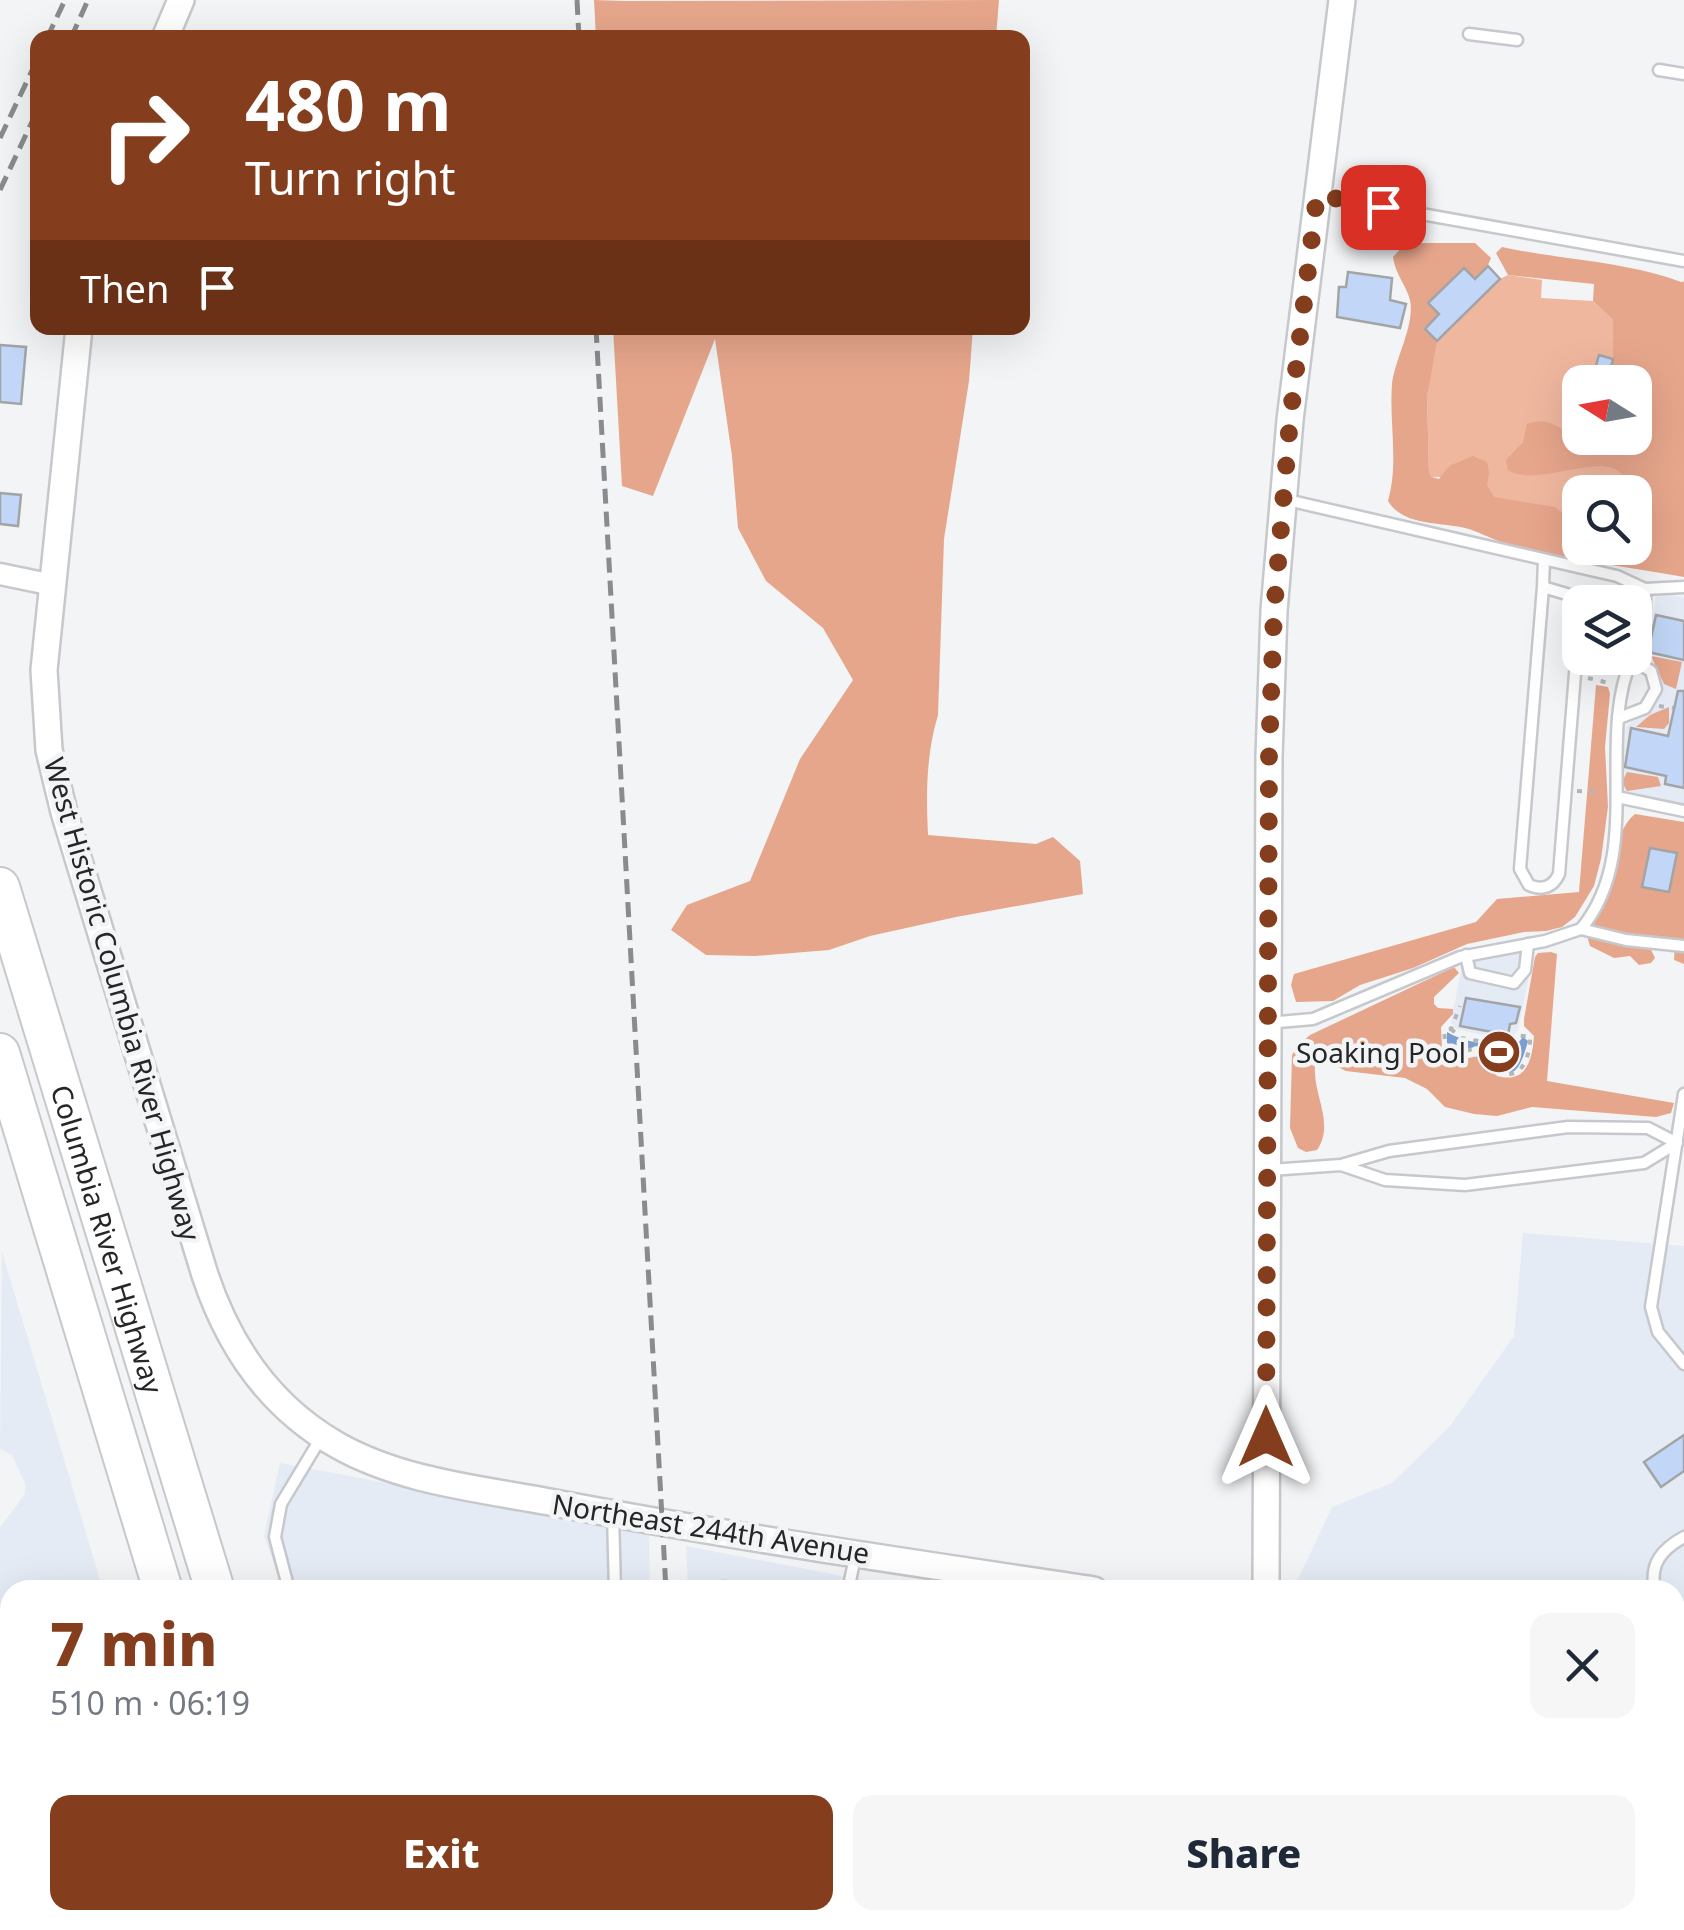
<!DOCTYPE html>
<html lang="en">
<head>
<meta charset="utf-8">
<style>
  :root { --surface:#fff; --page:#f6f6f7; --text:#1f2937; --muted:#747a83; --accent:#853e1d }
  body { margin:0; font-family:"Noto Sans",sans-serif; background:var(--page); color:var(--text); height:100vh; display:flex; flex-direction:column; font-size:38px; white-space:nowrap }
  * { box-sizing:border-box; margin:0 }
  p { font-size:32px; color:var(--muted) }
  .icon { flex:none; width:55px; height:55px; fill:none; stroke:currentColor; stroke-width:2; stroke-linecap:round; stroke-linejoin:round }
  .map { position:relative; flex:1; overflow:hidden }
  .details { position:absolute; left:0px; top:1580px; width:1685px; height:350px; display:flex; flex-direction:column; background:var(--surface); border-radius:30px 30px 0 0; box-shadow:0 10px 40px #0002 }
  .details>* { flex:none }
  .hud { position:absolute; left:30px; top:30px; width:1000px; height:305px; border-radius:20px; box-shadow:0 10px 40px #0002; background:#853e1d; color:#fff; overflow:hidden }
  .needle { width:65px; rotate:281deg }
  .buttons { position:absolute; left:1562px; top:365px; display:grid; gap:20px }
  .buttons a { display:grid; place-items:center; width:90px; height:90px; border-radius:20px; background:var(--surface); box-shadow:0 10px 40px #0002; font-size:50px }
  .pin { position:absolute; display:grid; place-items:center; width:85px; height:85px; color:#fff; margin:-42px; border-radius:20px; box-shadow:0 5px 15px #0006 }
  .me { position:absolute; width:110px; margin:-55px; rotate:0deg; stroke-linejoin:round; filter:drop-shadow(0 0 8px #0008) }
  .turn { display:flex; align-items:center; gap:35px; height:210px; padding:0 50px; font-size:45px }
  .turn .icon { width:130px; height:130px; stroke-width:2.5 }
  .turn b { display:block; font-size:70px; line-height:85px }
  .then { display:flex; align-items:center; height:95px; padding:0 50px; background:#0003; gap:20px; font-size:38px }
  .round { display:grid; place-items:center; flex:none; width:105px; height:105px; border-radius:20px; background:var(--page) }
  .headline { display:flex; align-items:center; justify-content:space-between; height:170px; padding:0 50px }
  h1 { font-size:60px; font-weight:800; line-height:75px; color:var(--accent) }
  .primary-button { display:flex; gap:20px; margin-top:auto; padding:20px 50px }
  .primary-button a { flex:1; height:115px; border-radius:20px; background:var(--accent); color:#fff; font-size:40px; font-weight:800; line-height:115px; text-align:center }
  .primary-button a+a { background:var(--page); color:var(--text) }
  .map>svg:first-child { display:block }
</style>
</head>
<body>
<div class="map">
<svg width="1684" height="1930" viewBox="0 0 1684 1930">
  <rect width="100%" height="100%" fill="#f2f4f6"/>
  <!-- built -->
  <g fill="#e5ebf4">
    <polygon points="1669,595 1684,597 1684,804 1622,793 1619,773 1626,726 1655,706 1662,693 1660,683 1644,652 1656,597"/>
    <polygon points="1535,947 1518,1030 1508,1041 1456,1029 1451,1022 1463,960"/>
    <polygon points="1523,1233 1684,1246 1684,1734 1675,1732 1675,1590 1293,1590 1332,1507 1392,1483 1450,1426 1514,1336"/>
    <polygon points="2,1252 103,1590 10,1590 10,1920 190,1920 192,1930 0,1930 0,1528 25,1494 25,1483 12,1455 0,1449"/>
    <polygon points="280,1463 649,1532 650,1590 283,1590 264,1536"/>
    <polygon points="686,1546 915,1590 688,1590"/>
    <polygon points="398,1920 658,1920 659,1930 401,1930"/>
    <polygon points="706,1920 1138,1920 1137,1930 707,1930"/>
  </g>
  <!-- green -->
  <g fill="#f0b79f" fill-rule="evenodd">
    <path d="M1508 275 1542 280 1541 298 1593 301 1613 320V359L1599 355 1593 382H1580V438H1599L1595 447 1589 449 1568 432 1523 442 1517 449 1587 455 1635 438 1677 284 1684 281V568L1490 534 1449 466 1442 477H1432L1429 472 1427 397 1433 351 1437 341 1500 279ZM1580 492H1635V548H1580Z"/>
    <polygon points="1675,1732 1684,1734 1684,1930 1296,1930 1296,1920 1675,1920"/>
  </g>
  <!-- forest -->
  <g fill="#e6a68b">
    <polygon points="594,0 624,1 999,0 996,37 596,38"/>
    <path d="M1406 243H1475L1491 258C1483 282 1450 292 1429 303L1439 314 1425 329 1437 341 1427 397 1429 472 1432 477 1439 479 1449 466 1473 456 1487 462 1489 472 1487 485 1494 497 1555 507 1580 527V548H1635V492H1627C1626 436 1540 492 1508 470L1506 460 1523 442 1527 424C1552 413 1570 437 1589 449L1595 447 1599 438H1635V382H1607L1613 359V320L1593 301 1594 284 1508 275 1496 253 1502 247C1561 260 1627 261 1684 283V577C1623 566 1561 559 1501 542 1489 538 1478 531 1465 528 1440 522 1403 526 1388 501 1399 462 1389 424 1392 384 1395 358 1415 326 1410 300 1406 285 1395 274 1393 257Z"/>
    <path d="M613 328H973L969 381 944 539 938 715C926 755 926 794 928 835L1036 844 1053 837 1080 861 1083 894 956 917 870 936 829 950 755 956 706 955 671 930 687 905 750 881 800 759 853 680 823 628 766 581 738 528 732 456 715 339 653 496 622 486Z"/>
    <polygon points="1651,656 1682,662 1676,689 1664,684"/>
    <polygon points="1596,685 1608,687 1610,694 1605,747 1608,807 1601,859 1594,886 1575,917 1562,927 1546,931 1524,932 1467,944 1413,968 1360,985 1333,1001 1296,1002 1291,985 1294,974 1476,922 1497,899 1579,892"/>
    <polygon points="1669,707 1669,723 1664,729 1636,727 1650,715"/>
    <polygon points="1627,772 1658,777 1661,786 1627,791 1622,782"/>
    <path d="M1635 814 1684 822V964L1674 960 1675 942 1658 936 1646 939 1655 958 1651 963 1639 965 1630 956 1614 958 1590 946 1587 936C1591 923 1600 914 1606 902 1620 874 1610 834 1635 814Z"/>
    <path d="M1551 952 1557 954 1547 1081 1674 1103 1671 1113 1656 1117 1532 1107 1497 1116 1474 1114 1445 1107 1427 1089 1405 1078 1346 1071 1334 1065 1323 1050 1318 1053C1305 1087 1338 1119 1317 1150L1306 1152 1298 1148 1290 1128 1292 1055 1298 1045 1310 1035 1454 967 1459 973 1434 997V1004L1438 1008 1453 1009V1014L1441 1027 1442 1049 1458 1060 1479 1056 1497 1076C1526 1084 1532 1061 1534 1036L1524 1026V1019L1535 957 1538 953Z"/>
  </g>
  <!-- water -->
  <path fill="#7b9dd0" d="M1447 1032C1464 1043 1485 1042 1504 1051L1513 1049 1523 1037 1528 1041C1513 1096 1503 1066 1476 1046L1459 1053 1447 1043Z"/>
  <!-- building -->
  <g fill="#c2d7f8" stroke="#a2a4a6" stroke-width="2.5">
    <polygon points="1488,266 1500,279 1437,341 1425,329 1439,314 1428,303 1464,268 1475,279"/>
    <polygon points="1348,272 1392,278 1390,300 1406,304 1400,328 1337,317 1339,287 1346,287"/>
    <polygon points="0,345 26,347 21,404 0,402"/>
    <polygon points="1599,355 1613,359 1607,382 1592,380"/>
    <polygon points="0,493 21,495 18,526 0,524"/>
    <polygon points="1656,615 1684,621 1684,660 1648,652"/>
    <polygon points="1678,691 1684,691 1684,788 1665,784 1666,776 1625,767 1631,728 1668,736"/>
    <polygon points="1650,848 1677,853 1669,892 1642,887"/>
    <polygon points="1466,998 1520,1007 1516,1023 1510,1024 1508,1035 1460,1026"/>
    <polygon points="1684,1435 1684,1471 1661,1487 1644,1462"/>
  </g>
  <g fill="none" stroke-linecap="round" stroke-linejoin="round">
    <!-- service casing -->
    <g stroke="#c6c8cb" stroke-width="15">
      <g id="service">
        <polyline points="1469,34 1517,40"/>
        <polyline points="1659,70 1684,74"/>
        <polyline points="1321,196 1684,261"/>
        <polyline points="1283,499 1617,576 1645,589 1684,587"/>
        <path d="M1543 587 1520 869 1529 885C1542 891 1553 887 1559 874L1579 624 1578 611 1570 595 1543 587 1544 560"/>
        <polyline points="1635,648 1645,607 1645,589"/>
        <polyline points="1619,718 1645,708 1656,689 1651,671 1631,659"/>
        <polyline points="1617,797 1684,811"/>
        <path d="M1581 929C1645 852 1595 742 1632 658"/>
        <polyline points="1466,955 1470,973 1514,983 1525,970 1528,944"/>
        <polyline points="1268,1023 1313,1019 1460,957 1545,941 1581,929 1626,940 1684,946"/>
        <polyline points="1684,1094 1651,1307 1658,1332 1684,1364"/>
        <polyline points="1269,1170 1341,1165 1389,1151 1568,1127 1648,1128 1677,1143 1644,1163 1465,1185 1385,1180 1341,1165"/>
        <polyline points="613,1515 615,1590"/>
        <polyline points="289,1590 275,1537 281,1504 322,1436"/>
        <polyline points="717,1590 723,1587 762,1590"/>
        <polyline points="848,1590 856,1553"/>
        <path d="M1655 1590C1649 1564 1662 1549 1684 1537"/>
        <polyline points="1675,1626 1684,1641"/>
        <polyline points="396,1920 400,1930"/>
        <polyline points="570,1920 570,1930"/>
        <polyline points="797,1930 798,1920"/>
        <polyline points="966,1930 967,1920"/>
      </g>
    </g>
    <!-- minor casing -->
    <g stroke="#c6c8cb" stroke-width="25">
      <polyline id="minor" points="0,574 53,585"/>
    </g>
    <!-- tertiary casing -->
    <g stroke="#c6c8cb" stroke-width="30">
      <g id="tertiary">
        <polyline points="165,38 181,0"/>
        <path d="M79 328 44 670 49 750 64 812 205 1275C229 1347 270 1407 337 1445 402 1482 482 1489 555 1503 734 1537 914 1563 1094 1590"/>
        <polyline points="1266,1590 1269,757 1274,611 1290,420 1342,0"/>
        <polyline points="1266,1920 1266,1930"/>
      </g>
    </g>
    <!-- motorway casing -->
    <g stroke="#c6c8cb" stroke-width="42">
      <g id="motorway">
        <path id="s1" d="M0 887 215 1590"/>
        <polyline points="0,1053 163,1590"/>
        <polyline points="264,1920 267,1930"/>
        <polyline points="337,1920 341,1930"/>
      </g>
    </g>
    <!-- path -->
    <g stroke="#b4b5b7" stroke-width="4" stroke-dasharray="5 8" stroke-linecap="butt">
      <polyline points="1588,678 1613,684"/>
      <polyline points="1659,706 1673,708"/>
      <polyline points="1577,791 1602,792"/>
      <path d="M1451 1029 1461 1038 1507 1046 1517 1036H1530C1531 1049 1525 1076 1507 1074 1492 1072 1488 1049 1474 1049 1468 1049 1464 1053 1459 1056L1446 1048 1444 1031 1451 1029 1460 1006"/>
      <polyline points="1675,1740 1684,1743"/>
      <polyline points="1488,1930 1490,1920"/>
    </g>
    <!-- service -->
    <use href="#service" stroke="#fff" stroke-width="10"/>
    <!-- minor -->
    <use href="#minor" stroke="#fff" stroke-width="20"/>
    <!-- tertiary -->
    <use href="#tertiary" stroke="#fff" stroke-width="25"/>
    <!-- motorway -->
    <use href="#motorway" stroke="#fff" stroke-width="38"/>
    <!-- rail -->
    <g stroke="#898b8c" stroke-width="5" stroke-dasharray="15 8" stroke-linecap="butt">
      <polyline points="577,0 579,38"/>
      <polyline points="47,38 65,0"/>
      <polyline points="71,38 88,0"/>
      <polyline points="0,138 38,58"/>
      <polyline points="0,190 38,109"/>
      <polyline points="596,328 666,1590"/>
      <polyline points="684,1920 684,1930"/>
    </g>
  </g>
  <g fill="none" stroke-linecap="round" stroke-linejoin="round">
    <!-- route -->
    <polyline stroke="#853e1d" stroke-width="18" stroke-dasharray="0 32.4" points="1266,1437 1269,756 1274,611 1290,420 1317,195 1383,207"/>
  </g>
  <!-- icons -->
  <defs>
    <g id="stadium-disc" transform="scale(2.25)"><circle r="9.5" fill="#853e1d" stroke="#f2f4f6"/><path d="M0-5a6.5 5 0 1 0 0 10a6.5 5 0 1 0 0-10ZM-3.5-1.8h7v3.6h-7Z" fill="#fff"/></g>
  </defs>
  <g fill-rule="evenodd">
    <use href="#stadium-disc" x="1499" y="1052"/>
  </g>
  <g text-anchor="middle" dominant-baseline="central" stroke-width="9" stroke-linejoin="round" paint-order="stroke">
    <!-- street labels -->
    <g font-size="28" fill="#252627" stroke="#f2f4f6">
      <text transform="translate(123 999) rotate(74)">West Historic Columbia River Highway</text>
      <text stroke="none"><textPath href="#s1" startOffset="368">Columbia River Highway</textPath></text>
      <text transform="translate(711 1528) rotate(9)">Northeast 244th Avenue</text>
    </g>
    <!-- poi labels -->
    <g font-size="28" fill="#252627" stroke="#f2f4f6" text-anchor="end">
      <text x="1466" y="1052">Soaking Pool</text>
    </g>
  </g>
</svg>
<div class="buttons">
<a><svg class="needle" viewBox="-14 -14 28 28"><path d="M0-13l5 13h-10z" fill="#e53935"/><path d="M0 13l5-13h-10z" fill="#747a83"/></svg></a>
<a><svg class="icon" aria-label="search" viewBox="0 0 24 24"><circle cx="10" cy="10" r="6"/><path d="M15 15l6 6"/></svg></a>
<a><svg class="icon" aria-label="layers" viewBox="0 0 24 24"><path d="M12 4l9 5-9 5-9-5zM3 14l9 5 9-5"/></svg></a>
</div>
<div class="pin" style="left:1383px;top:207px;background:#d93025"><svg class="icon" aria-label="arrive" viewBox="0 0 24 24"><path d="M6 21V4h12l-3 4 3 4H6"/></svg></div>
<svg class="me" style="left:1266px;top:1437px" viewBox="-20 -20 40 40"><path d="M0-17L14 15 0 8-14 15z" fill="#853e1d" stroke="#fff" stroke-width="4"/></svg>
<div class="hud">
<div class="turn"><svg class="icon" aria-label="right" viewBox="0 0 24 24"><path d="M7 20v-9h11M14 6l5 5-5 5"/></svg><div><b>480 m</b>Turn right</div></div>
<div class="then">Then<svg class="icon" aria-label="arrive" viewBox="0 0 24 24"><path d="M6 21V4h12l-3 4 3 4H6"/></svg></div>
</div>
<section class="details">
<div class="headline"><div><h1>7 min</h1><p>510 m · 06:19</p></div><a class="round"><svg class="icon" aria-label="close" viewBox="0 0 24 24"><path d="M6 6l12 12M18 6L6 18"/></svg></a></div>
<div class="primary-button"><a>Exit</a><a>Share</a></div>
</section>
</div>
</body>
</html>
